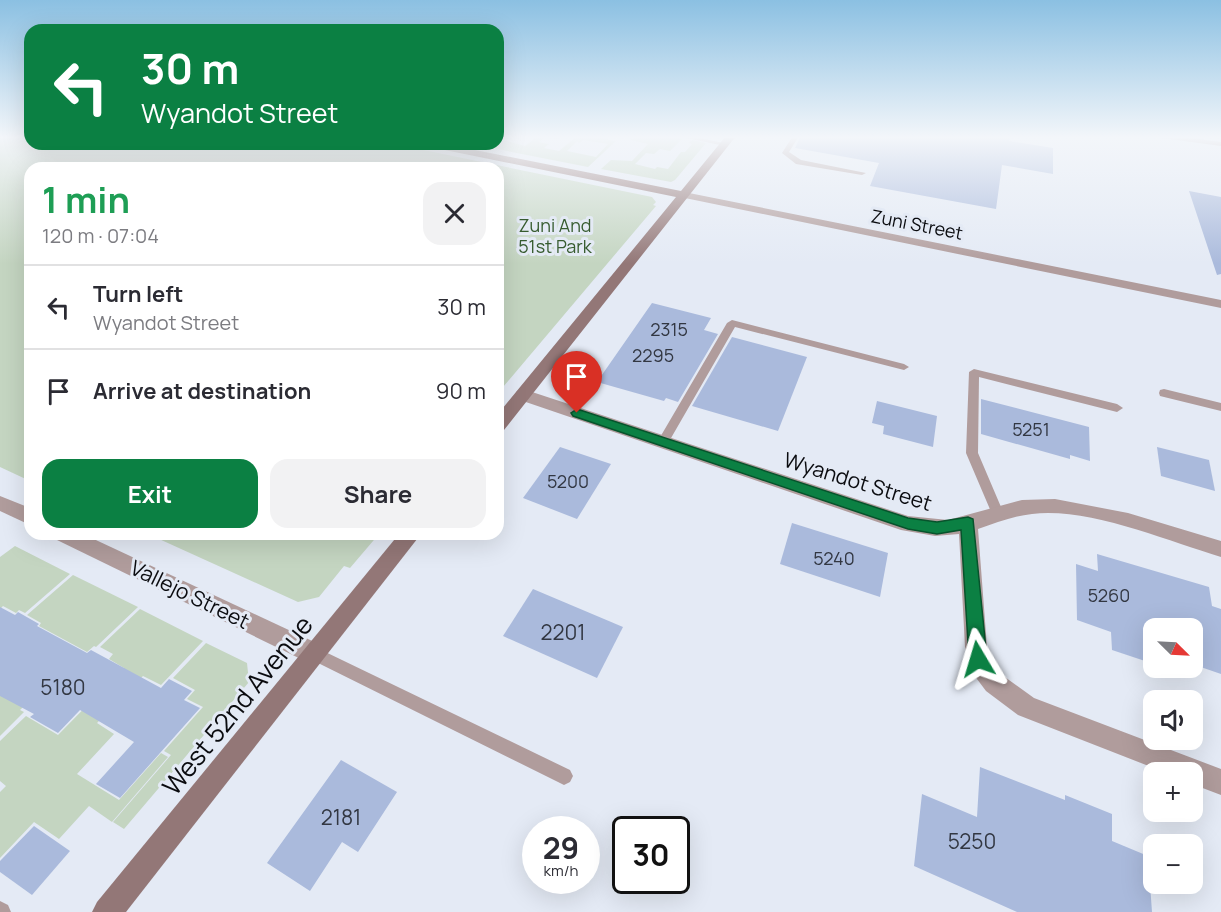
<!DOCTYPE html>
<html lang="en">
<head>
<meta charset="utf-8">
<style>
  :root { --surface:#fff; --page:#f2f2f3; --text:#2b2b33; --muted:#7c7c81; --line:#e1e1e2; --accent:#0b8043 }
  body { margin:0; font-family:Manrope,sans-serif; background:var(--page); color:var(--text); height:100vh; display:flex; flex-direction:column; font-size:22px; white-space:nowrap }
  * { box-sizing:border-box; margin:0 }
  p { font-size:20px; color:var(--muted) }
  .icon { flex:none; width:33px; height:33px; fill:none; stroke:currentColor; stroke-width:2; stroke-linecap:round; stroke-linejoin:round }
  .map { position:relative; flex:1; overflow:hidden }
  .sheet { position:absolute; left:24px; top:162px; width:480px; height:378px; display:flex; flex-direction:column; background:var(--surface); border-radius:18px; box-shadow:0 6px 24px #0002 }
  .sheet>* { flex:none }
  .banner { position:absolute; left:24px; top:24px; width:480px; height:126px; border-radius:18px; box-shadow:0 6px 24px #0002; background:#0b8043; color:#fff; overflow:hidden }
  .needle { width:39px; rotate:114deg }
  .buttons { position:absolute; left:1143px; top:618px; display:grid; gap:12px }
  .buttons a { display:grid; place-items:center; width:60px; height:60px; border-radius:12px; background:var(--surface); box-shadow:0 6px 24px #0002; font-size:30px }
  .speed { position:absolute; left:522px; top:816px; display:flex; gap:12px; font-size:30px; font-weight:700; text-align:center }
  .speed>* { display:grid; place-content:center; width:78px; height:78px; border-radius:50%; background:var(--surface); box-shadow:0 6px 24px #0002; line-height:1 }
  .speed small { font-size:15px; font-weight:400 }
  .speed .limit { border:3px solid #111; border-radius:9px; background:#fff; color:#111 }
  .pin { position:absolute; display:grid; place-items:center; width:51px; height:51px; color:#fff; margin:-62px -26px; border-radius:50% 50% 50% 0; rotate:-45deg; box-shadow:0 0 6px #0007 }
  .pin .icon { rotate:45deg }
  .me { position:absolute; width:66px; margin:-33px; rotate:353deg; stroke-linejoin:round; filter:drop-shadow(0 0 4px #0008) }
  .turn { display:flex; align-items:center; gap:21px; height:126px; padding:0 18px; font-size:27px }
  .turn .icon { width:78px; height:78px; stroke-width:2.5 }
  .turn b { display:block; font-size:42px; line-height:51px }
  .round { display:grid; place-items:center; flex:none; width:63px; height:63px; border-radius:18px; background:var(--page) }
  .headline { display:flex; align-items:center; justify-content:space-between; height:102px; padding:0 18px }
  h1 { font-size:36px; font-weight:700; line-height:45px; color:#1e9e55 }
  .action { display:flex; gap:12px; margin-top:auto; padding:12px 18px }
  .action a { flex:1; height:69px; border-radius:18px; background:var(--accent); color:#fff; font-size:24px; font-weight:700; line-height:69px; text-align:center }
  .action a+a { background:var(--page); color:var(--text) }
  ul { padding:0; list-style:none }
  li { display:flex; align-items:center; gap:18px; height:84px; padding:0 18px; border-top:2px solid var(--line) }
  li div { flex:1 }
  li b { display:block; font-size:22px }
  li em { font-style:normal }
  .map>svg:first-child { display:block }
</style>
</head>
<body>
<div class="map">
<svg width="1221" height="912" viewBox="0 0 1221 912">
  <rect width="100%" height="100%" fill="#e4eaf5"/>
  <!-- green -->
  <g fill="#c4d5c1" fill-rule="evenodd">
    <polygon points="0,136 30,136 30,144 394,144 652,197 656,202 653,205 656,206 498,393 498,168 30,168 30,481 0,467"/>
    <path d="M538 136H560L557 139 546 137 539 142 549 144 544 148 559 151 577 136H601L600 138 616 141 588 167 492 148 503 140 525 146ZM583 140 608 144 596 157 567 151 577 141 579 143Z"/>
    <polygon points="636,136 666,136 682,139 670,151 660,149 654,154 646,153 635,164 655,169 657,167 668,169 681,152 685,152 692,144 689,143 692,140 706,143 675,180 671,182 601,169 611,160 632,161 648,144 631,140"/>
    <polygon points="148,534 379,534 350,568 344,566 319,597 298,602"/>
    <polygon points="15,546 70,574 25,613 19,610 16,613 3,606 0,609 0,557"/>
    <polygon points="73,575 138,607 96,647 94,646 87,652 39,626 41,623 27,615"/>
    <polygon points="140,609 203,641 161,685 143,676 97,723 114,734 77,774 119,800 161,753 168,757 112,822 89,806 59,839 34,822 0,858 0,792 6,786 0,781 0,741 26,716 58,735 124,668 109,659 113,654 100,647"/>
    <polygon points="206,643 247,663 249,682 124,829 113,822 171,755 164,751 203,707 187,699 195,690 173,678"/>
    <polygon points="0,679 26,704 20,710 24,712 0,736"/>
  </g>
  <!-- building -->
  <g fill="#aabadc">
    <polygon points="801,136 1010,136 1009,141 1053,148 1053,174 1002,165 996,209 870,186 879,163 795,148"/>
    <polygon points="1189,191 1221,197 1221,274 1217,275"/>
    <polygon points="652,303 711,318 704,330 718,334 678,402 666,398 664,401 597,382"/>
    <polygon points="732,337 807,357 778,431 692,406"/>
    <polygon points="981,399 1089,427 1090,461 1070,455 1070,459 981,434"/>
    <polygon points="877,401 937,416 933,447 883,434 884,426 872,423"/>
    <polygon points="560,447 611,464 577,519 523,498"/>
    <polygon points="1157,447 1209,460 1215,491 1161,476"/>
    <polygon points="792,523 888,553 880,597 780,564"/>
    <polygon points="1097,554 1209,587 1212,606 1221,609 1221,674 1192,664 1192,628 1145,628 1148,662 1112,650 1111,632 1077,620 1076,564 1098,571"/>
    <polygon points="533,589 623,627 597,678 503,636"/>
    <polygon points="0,607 15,615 18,612 39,624 37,626 87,653 91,650 161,688 169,679 192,691 184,700 200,708 120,798 96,784 134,742 80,710 58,733 30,717 34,714 0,696"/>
    <polygon points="341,760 397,792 358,852 342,842 310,891 267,863"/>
    <polygon points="980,767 1065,800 1065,795 1112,814 1112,841 1148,856 1152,912 1017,912 914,866 922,794 977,817"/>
    <polygon points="34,826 70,851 32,895 0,872 0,861"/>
  </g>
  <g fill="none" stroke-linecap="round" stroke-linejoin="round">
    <!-- lane -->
    <g fill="#b09c9c" fill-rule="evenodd">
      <polygon points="677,136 691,136 728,144 725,146"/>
      <polygon points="793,136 799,136 789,152 801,160 866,173 862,175 796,164 782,153"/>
      <polygon points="1159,136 1176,136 1221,142 1221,146 1162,138"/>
      <polygon points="732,320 904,364 909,367 904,370 735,327 667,445 659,445 657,442 659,439 727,323"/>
      <polygon points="974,369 1117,404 1123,408 1117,412 979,377 978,453 1004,514 1003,518 993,518 992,514 966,453 969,372"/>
      <polygon points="1164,389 1221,403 1221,411 1160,396 1159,393 1160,390"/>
      <polygon points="315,647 570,770 573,776 570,782 564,785 558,782 310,659 307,654 310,649"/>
      <polygon points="0,901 8,905 11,912 0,912"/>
    </g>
    <!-- street -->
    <g fill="#b09c9c" fill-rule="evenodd">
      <polygon points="684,192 1221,300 1221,308 680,197 678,195"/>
      <path d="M523 389 908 516 948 520 1022 500 1055 499 1128 513 1221 541V557C1167 541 1089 507 1032 514 1013 516 996 523 978 529L987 647 991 660 1002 675 1034 698 1221 769V795L1192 784V772H1164L1018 715 986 691 974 675 965 647 959 534 935 536 901 530 517 399 515 395 517 391Z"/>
      <polygon points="0,496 30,508 30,525 0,511"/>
      <polygon points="54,534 83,534 323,646 326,654 323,662 315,665 307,662 57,540"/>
    </g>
    <!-- secondary -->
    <g fill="#937777" fill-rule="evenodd">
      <polygon points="726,136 736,136 504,430 498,432 498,414 676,197 430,147 425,144 445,144 681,191"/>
      <polygon points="399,534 421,534 126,912 92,912 97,902"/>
    </g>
  </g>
  <!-- sky -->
  <linearGradient id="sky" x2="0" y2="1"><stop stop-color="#8bc0e2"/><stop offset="0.52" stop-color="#f3f6fa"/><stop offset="1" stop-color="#f3f6fa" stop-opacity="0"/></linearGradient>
  <rect width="1221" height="264" fill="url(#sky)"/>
  <!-- route -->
  <polygon fill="#0b8043" stroke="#07532c" stroke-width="1.5" points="577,409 908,518 937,522 968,517 973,519 987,659 984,665 978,667 972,665 969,659 961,530 937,534 908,529 573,416 571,413"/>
  <g text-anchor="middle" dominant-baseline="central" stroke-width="6" stroke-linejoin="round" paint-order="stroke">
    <!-- far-street labels -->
    <g font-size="18" fill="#0a0b0f" stroke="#e4eaf5">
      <text transform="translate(917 224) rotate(11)">Zuni Street</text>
    </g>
    <!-- far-park labels -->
    <g font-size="18" fill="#375c30" stroke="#e4eaf5">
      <text x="555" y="225">Zuni And<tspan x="555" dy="21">51st Park</tspan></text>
    </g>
    <!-- number labels -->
    <g font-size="18" fill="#323742">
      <text x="669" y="329">2315</text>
      <text x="653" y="355">2295</text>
      <text x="1031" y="429">5251</text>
      <text x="568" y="481">5200</text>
      <text x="834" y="558">5240</text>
      <text x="1109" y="595">5260</text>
    </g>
    <!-- street labels -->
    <g font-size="21" fill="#0a0b0f" stroke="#e4eaf5">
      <text transform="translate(858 481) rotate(17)">Wyandot Street</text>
      <text transform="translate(190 594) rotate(26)">Vallejo Street</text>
    </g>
    <!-- near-number labels -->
    <g font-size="21" fill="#323742">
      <text x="563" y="632">2201</text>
      <text x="63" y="687">5180</text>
      <text x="341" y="817">2181</text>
      <text x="972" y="841">5250</text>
    </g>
    <!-- near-street labels -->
    <g font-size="26" fill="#0a0b0f" stroke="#e4eaf5">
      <text transform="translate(237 705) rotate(-51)">West 52nd Avenue</text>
    </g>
  </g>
</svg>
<div class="buttons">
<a><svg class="needle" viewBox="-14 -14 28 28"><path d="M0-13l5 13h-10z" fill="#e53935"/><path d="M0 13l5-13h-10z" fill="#7c7c81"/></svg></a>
<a><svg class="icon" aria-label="sound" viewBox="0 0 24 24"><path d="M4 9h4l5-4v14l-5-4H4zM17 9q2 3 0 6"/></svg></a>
<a>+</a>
<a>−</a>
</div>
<div class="speed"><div>29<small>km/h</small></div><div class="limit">30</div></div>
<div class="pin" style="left:577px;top:413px;background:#d93025"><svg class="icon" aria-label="arrive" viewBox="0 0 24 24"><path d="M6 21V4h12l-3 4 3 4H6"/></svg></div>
<svg class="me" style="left:978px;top:659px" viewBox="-20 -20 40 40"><path d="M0-17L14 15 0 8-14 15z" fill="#0b8043" stroke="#fff" stroke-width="4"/></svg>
<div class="banner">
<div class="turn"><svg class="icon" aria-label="left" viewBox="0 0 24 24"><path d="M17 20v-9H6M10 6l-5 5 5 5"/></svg><div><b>30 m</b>Wyandot Street</div></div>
</div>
<section class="sheet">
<div class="headline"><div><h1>1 min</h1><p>120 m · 07:04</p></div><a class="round"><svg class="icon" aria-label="close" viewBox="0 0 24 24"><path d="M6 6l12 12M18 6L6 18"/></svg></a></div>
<ul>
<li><svg class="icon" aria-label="left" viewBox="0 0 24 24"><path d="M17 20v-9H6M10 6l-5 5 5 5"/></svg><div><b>Turn left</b><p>Wyandot Street</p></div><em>30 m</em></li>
<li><svg class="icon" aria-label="arrive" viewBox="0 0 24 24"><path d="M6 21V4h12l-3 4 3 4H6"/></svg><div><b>Arrive at destination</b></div><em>90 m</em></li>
</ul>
<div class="action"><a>Exit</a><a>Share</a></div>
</section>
</div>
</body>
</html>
